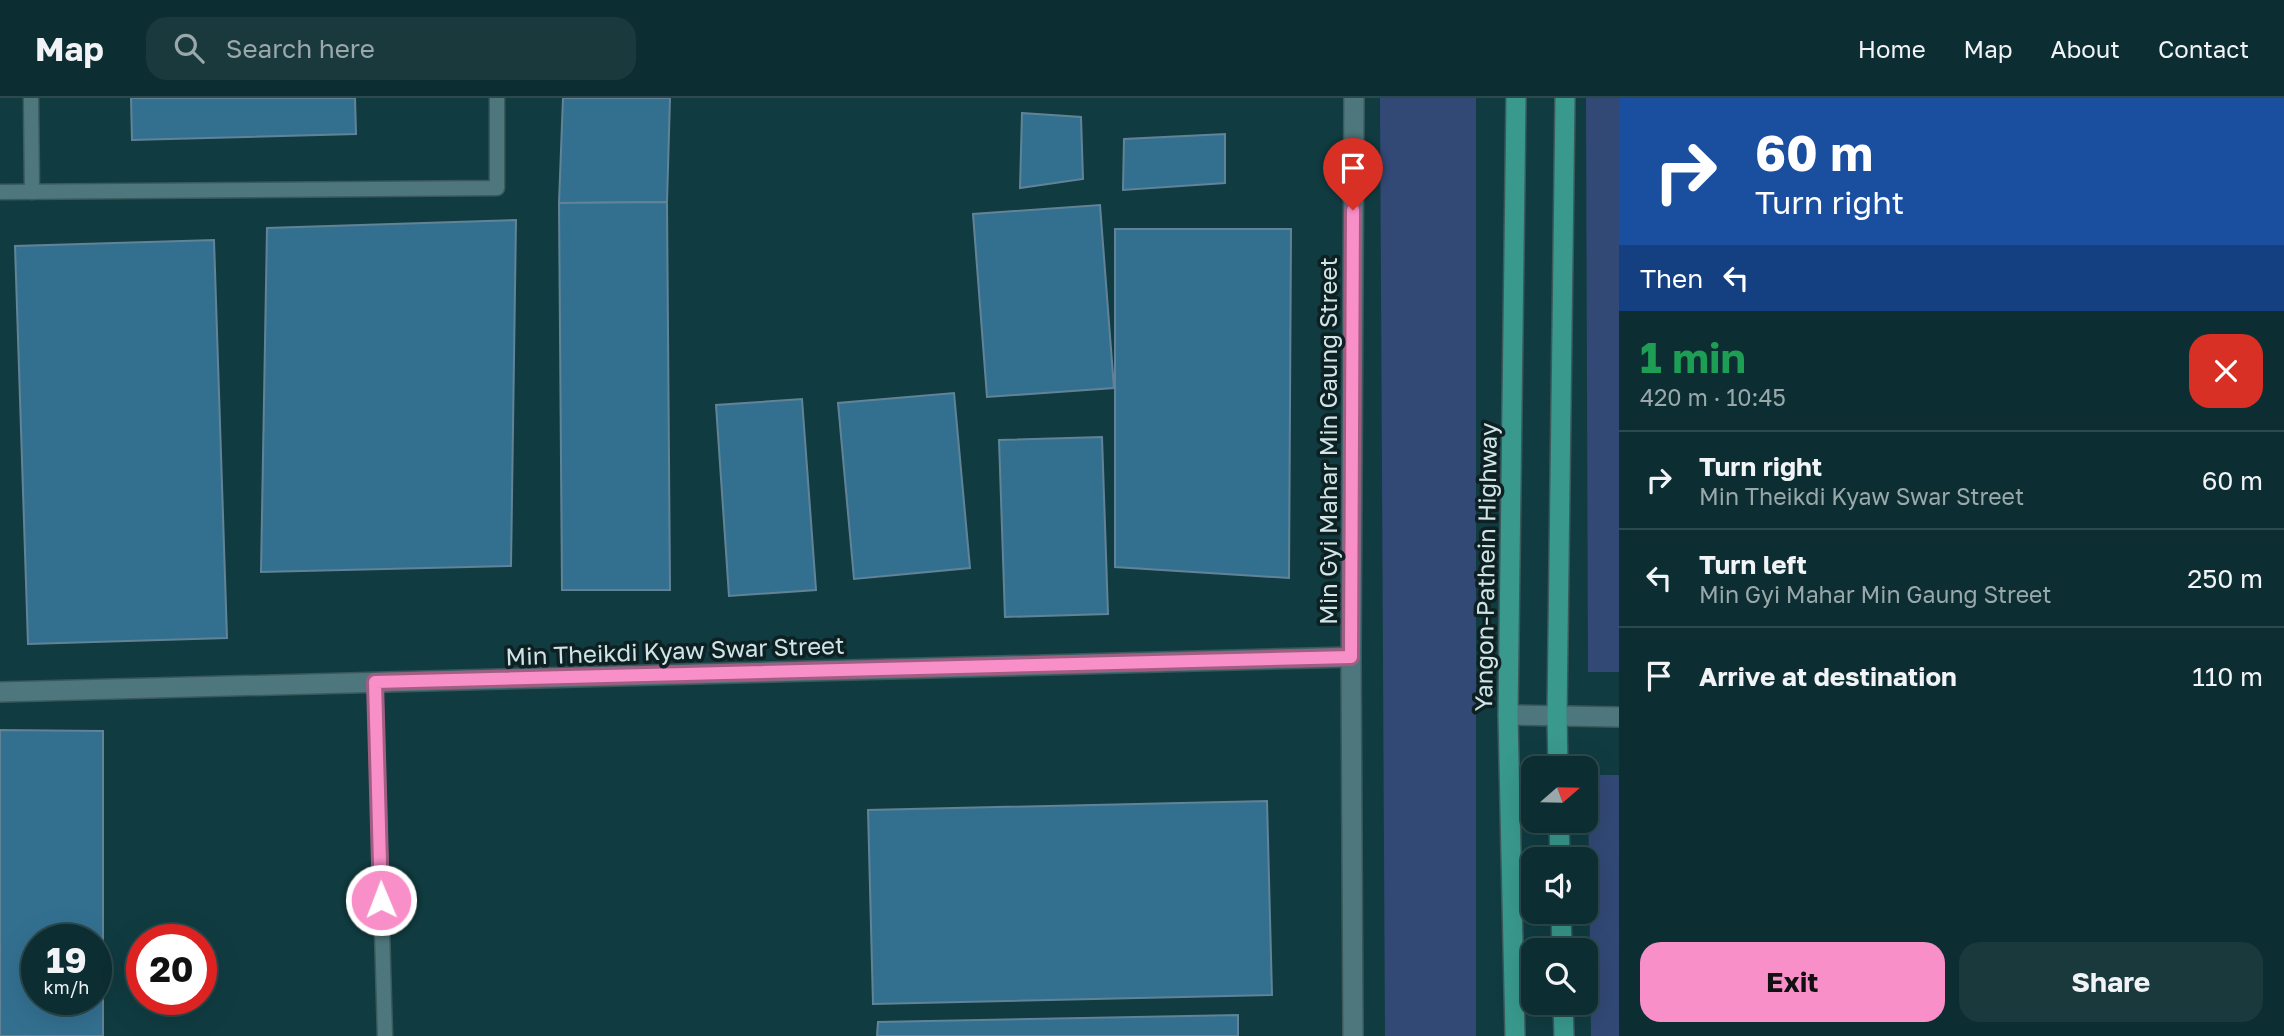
<!DOCTYPE html>
<html lang="en">
<head>
<meta charset="utf-8">
<style>
  :root { --surface:#0c2d31; --page:#1a393d; --text:#f1f3f6; --muted:#9aa8ab; --line:#2c494d; --accent:#f98fc9 }
  body { margin:0; font-family:"Golos Text",sans-serif; background:var(--page); color:var(--text); height:100vh; display:flex; flex-direction:column; font-size:26px; white-space:nowrap }
  * { box-sizing:border-box; margin:0 }
  p { font-size:23px; color:var(--muted) }
  .icon { flex:none; width:38px; height:38px; fill:none; stroke:currentColor; stroke-width:2; stroke-linecap:round; stroke-linejoin:round }
  .map { position:relative; flex:1; overflow:hidden }
  .details { display:flex; flex-direction:column; background:var(--surface); width:665px }
  .details>* { flex:none }
  .top-card { background:#1a4fa0; color:#fff; overflow:hidden }
  .needle { width:46px; rotate:70deg }
  .controls { position:absolute; left:1521px; top:658px; display:grid; gap:14px }
  .controls a { display:grid; place-items:center; width:77px; height:77px; border-radius:14px; background:var(--surface); box-shadow:0 7px 28px #0002,0 0 0 2px var(--line); font-size:35px }
  .speed { position:absolute; left:21px; top:826px; display:flex; gap:14px; font-size:35px; font-weight:700; text-align:center }
  .speed>* { display:grid; place-content:center; width:91px; height:91px; border-radius:50%; background:var(--surface); box-shadow:0 7px 28px #0002,0 0 0 2px var(--line); line-height:1 }
  .speed small { font-size:18px; font-weight:400 }
  .speed .limit { border:10px solid #d22; background:#fff; color:#111 }
  .pin { position:absolute; display:grid; place-items:center; width:60px; height:60px; color:#fff; margin:-72px -30px; border-radius:50% 50% 50% 0; rotate:-45deg; box-shadow:0 0 7px #0007 }
  .pin .icon { rotate:45deg }
  .me { position:absolute; width:77px; margin:-38px; rotate:359deg; stroke-linejoin:round; filter:drop-shadow(0 0 5px #0008) }
  .turn { display:flex; align-items:center; gap:24px; height:147px; padding:0 21px; font-size:32px }
  .turn .icon { width:91px; height:91px; stroke-width:2.5 }
  .turn b { display:block; font-size:49px; line-height:60px }
  .then { display:flex; align-items:center; height:66px; padding:0 21px; background:#0003; gap:14px; font-size:26px }
  .round { display:grid; place-items:center; flex:none; width:74px; height:74px; border-radius:21px; background:var(--page) }
  .summary { display:flex; align-items:center; justify-content:space-between; height:119px; padding:0 21px }
  h1 { font-size:42px; font-weight:700; line-height:52px; color:#1e9e55 }
  .button { display:flex; gap:14px; margin-top:auto; padding:14px 21px }
  .button a { flex:1; height:80px; border-radius:21px; background:var(--accent); color:#111; font-size:28px; font-weight:700; line-height:80px; text-align:center }
  .button a+a { background:var(--page); color:var(--text) }
  ul { padding:0; list-style:none }
  li { display:flex; align-items:center; gap:21px; height:98px; padding:0 21px; border-top:2px solid var(--line) }
  li div { flex:1 }
  li b { display:block; font-size:26px }
  li em { font-style:normal }
  header { display:flex; align-items:center; gap:42px; box-sizing:border-box; height:98px; padding:0 35px; background:var(--surface); border-bottom:2px solid var(--line) }
  header strong { font-size:33px }
  nav { display:flex; gap:38px; margin-inline-start:auto; font-size:24px }
  .search { width:490px; height:63px; background:var(--page); display:flex; align-items:center; gap:18px; box-sizing:border-box; padding:0 24px; border-radius:21px; color:var(--muted); font-size:26px }
  main { display:flex; flex:1; min-height:0 }
  .map>svg:first-child { display:block }
</style>
</head>
<body>
<header>
<strong>Map</strong>
<div class="search"><svg class="icon" aria-label="search" viewBox="0 0 24 24"><circle cx="10" cy="10" r="6"/><path d="M15 15l6 6"/></svg>Search here</div>
<nav><a>Home</a><a>Map</a><a>About</a><a>Contact</a></nav>
</header>
<main>
<div class="map">
<svg width="1619" height="938" viewBox="0 0 1619 938">
  <rect width="100%" height="100%" fill="#103c41"/>
  <!-- water -->
  <g fill="#324976">
    <polygon points="1380,0 1476,0 1476,938 1385,938"/>
    <polygon points="1586,0 1619,0 1619,574 1588,574"/>
    <polygon points="1588,677 1619,677 1619,938 1591,938"/>
  </g>
  <!-- building -->
  <g fill="#337090" stroke="#628397" stroke-width="2" fill-rule="evenodd">
    <polygon points="131,0 355,0 356,36 132,42"/>
    <polygon points="563,0 670,0 667,104 559,105"/>
    <polygon points="1022,15 1081,19 1083,81 1020,90"/>
    <polygon points="1225,36 1225,85 1123,92 1124,41"/>
    <polygon points="667,104 670,492 562,492 559,105"/>
    <polygon points="1100,107 1114,290 987,299 973,116"/>
    <polygon points="516,122 511,468 261,474 267,130"/>
    <polygon points="1115,131 1291,131 1289,480 1115,469"/>
    <polygon points="214,142 227,540 28,546 15,148"/>
    <polygon points="954,295 970,470 854,481 838,305"/>
    <polygon points="802,301 816,492 729,498 716,307"/>
    <polygon points="1102,339 1108,516 1005,519 999,342"/>
    <path d="M0 632 103 633V938H0ZM37 842H96V901H37Z"/>
    <polygon points="1267,703 1272,897 873,906 868,712"/>
    <polygon points="1238,917 1238,938 877,938 878,924"/>
  </g>
  <g fill="none" stroke-linecap="round" stroke-linejoin="round">
    <!-- service casing -->
    <g stroke="#3b595c" stroke-width="17">
      <g id="service">
        <polyline points="31,0 32,94"/>
        <polyline points="0,94 497,90 497,0"/>
        <polyline points="375,584 385,938"/>
      </g>
    </g>
    <!-- minor casing -->
    <g stroke="#3b595c" stroke-width="22">
      <g id="minor">
        <polyline points="0,594 1351,559"/>
        <polyline points="1508,617 1619,619"/>
        <polyline points="1353,938 1351,559 1354,0"/>
      </g>
    </g>
    <!-- primary casing -->
    <g stroke="#3b595c" stroke-width="22">
      <g id="primary">
        <polyline points="1558,670 1557,618 1565,0"/>
        <polyline points="1559,723 1560,761"/>
        <polyline points="1561,814 1562,852"/>
        <polyline points="1563,905 1564,938"/>
        <polyline points="1515,938 1508,617 1516,0"/>
      </g>
    </g>
    <!-- service -->
    <use href="#service" stroke="#4d777c" stroke-width="14"/>
    <!-- minor -->
    <use href="#minor" stroke="#4d777c" stroke-width="19"/>
    <!-- primary -->
    <use href="#primary" stroke="#39998d" stroke-width="19"/>
  </g>
  <g fill="none" stroke-linecap="round" stroke-linejoin="round">
    <!-- route casing -->
    <g stroke="#a25d83" stroke-width="18">
      <polyline id="route" points="381,802 375,584 1351,559 1353,112"/>
    </g>
    <!-- route -->
    <use href="#route" stroke="#f98fc9" stroke-width="12"/>
  </g>
  <g text-anchor="middle" dominant-baseline="central" stroke-width="7" stroke-linejoin="round" paint-order="stroke">
    <!-- street labels -->
    <g font-size="24" fill="#cfe5e8" stroke="#0e2022">
      <text transform="translate(1327 343) rotate(-90)">Min Gyi Mahar Min Gaung Street</text>
      <text transform="translate(1485 469) rotate(-89)">Yangon-Pathein Highway</text>
      <text transform="translate(675 552) rotate(-2)">Min Theikdi Kyaw Swar Street</text>
    </g>
  </g>
</svg>
<div class="controls">
<a><svg class="needle" viewBox="-14 -14 28 28"><path d="M0-13l5 13h-10z" fill="#e53935"/><path d="M0 13l5-13h-10z" fill="#9aa8ab"/></svg></a>
<a><svg class="icon" aria-label="sound" viewBox="0 0 24 24"><path d="M4 9h4l5-4v14l-5-4H4zM17 9q2 3 0 6"/></svg></a>
<a><svg class="icon" aria-label="search" viewBox="0 0 24 24"><circle cx="10" cy="10" r="6"/><path d="M15 15l6 6"/></svg></a>
</div>
<div class="speed"><div>19<small>km/h</small></div><div class="limit">20</div></div>
<div class="pin" style="left:1353px;top:112px;background:#d93025"><svg class="icon" aria-label="arrive" viewBox="0 0 24 24"><path d="M6 21V4h12l-3 4 3 4H6"/></svg></div>
<svg class="me" style="left:381px;top:802px" viewBox="-20 -20 40 40"><circle r="17" fill="#f98fc9" stroke="#fff" stroke-width="3"/><path d="M0-11L8 9 0 5-8 9z" fill="#fff"/></svg>
</div>
<section class="details">
<div class="top-card">
<div class="turn"><svg class="icon" aria-label="right" viewBox="0 0 24 24"><path d="M7 20v-9h11M14 6l5 5-5 5"/></svg><div><b>60 m</b>Turn right</div></div>
<div class="then">Then<svg class="icon" aria-label="left" viewBox="0 0 24 24"><path d="M17 20v-9H6M10 6l-5 5 5 5"/></svg></div>
</div>
<div class="summary"><div><h1>1 min</h1><p>420 m · 10:45</p></div><a class="round" style="background:#d93025;color:#fff"><svg class="icon" aria-label="close" viewBox="0 0 24 24"><path d="M6 6l12 12M18 6L6 18"/></svg></a></div>
<ul>
<li><svg class="icon" aria-label="right" viewBox="0 0 24 24"><path d="M7 20v-9h11M14 6l5 5-5 5"/></svg><div><b>Turn right</b><p>Min Theikdi Kyaw Swar Street</p></div><em>60 m</em></li>
<li><svg class="icon" aria-label="left" viewBox="0 0 24 24"><path d="M17 20v-9H6M10 6l-5 5 5 5"/></svg><div><b>Turn left</b><p>Min Gyi Mahar Min Gaung Street</p></div><em>250 m</em></li>
<li><svg class="icon" aria-label="arrive" viewBox="0 0 24 24"><path d="M6 21V4h12l-3 4 3 4H6"/></svg><div><b>Arrive at destination</b></div><em>110 m</em></li>
</ul>
<div class="button"><a>Exit</a><a>Share</a></div>
</section>
</main>
</body>
</html>
